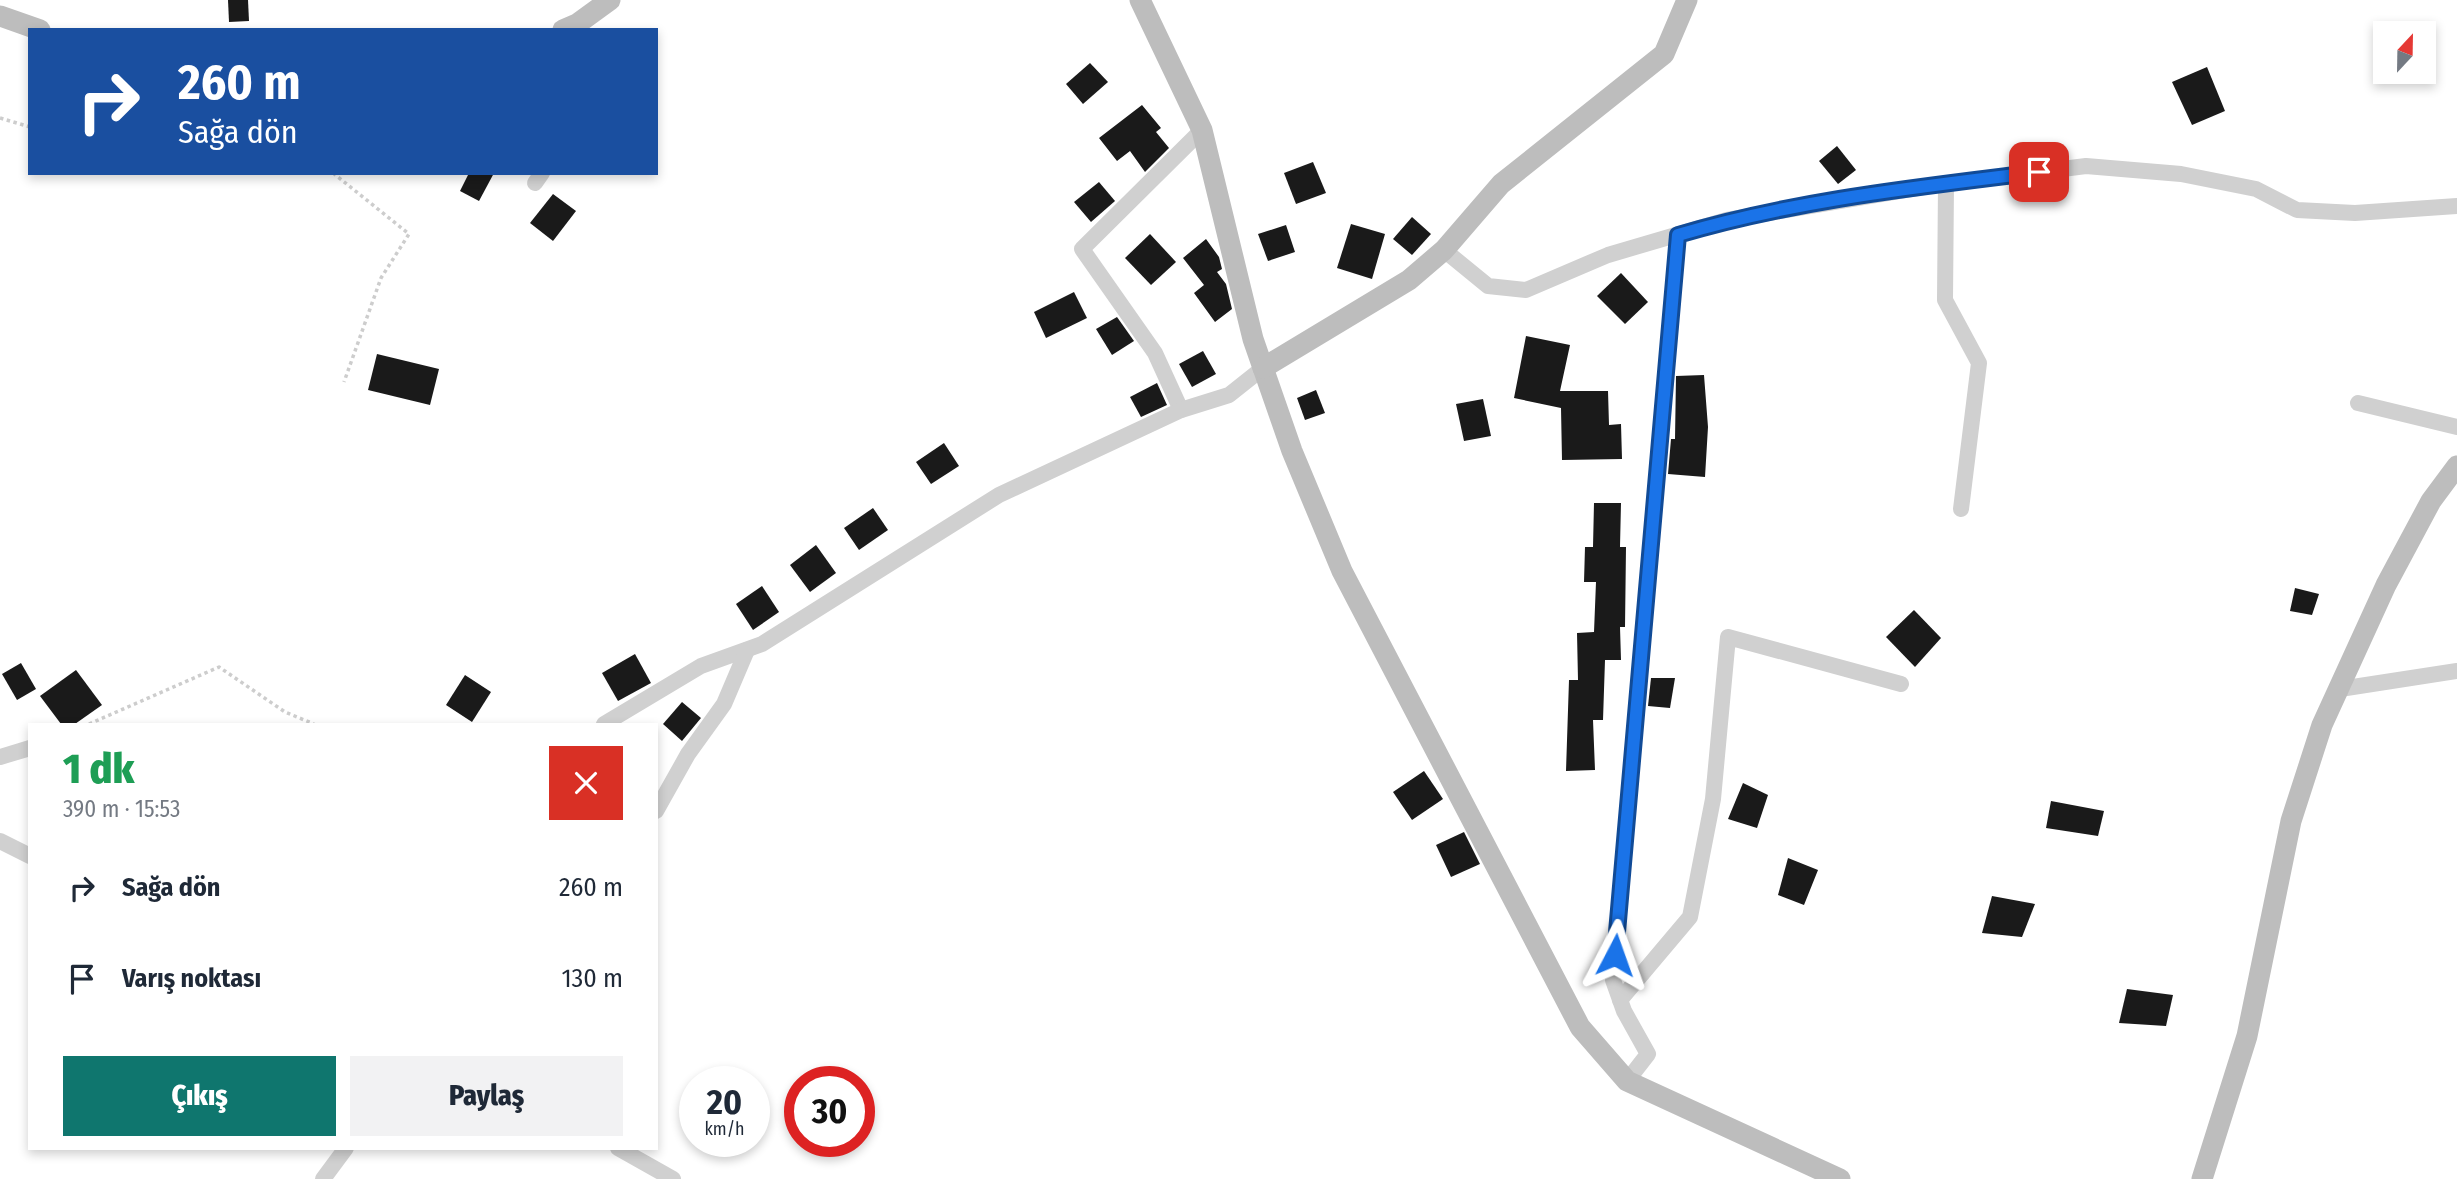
<!DOCTYPE html>
<html lang="tr">
<head>
<meta charset="utf-8">
<style>
  :root { --surface:#fff; --page:#f2f2f3; --text:#1f2937; --muted:#747a83; --accent:#0f766e }
  body { margin:0; font-family:"Fira Sans Condensed",sans-serif; background:var(--page); color:var(--text); height:100vh; display:flex; flex-direction:column; font-size:26px; white-space:nowrap }
  * { box-sizing:border-box; margin:0 }
  p { font-size:23px; color:var(--muted) }
  .icon { flex:none; width:38px; height:38px; fill:none; stroke:currentColor; stroke-width:2; stroke-linecap:round; stroke-linejoin:round }
  .map { position:relative; flex:1; overflow:hidden }
  .panel { position:absolute; left:28px; top:723px; width:630px; height:427px; display:flex; flex-direction:column; background:var(--surface); border-radius:0px; box-shadow:0 4px 10px #0003 }
  .panel>* { flex:none }
  .banner { position:absolute; left:28px; top:28px; width:630px; height:147px; border-radius:0px; box-shadow:0 4px 10px #0003; background:#1a4fa0; color:#fff; overflow:hidden }
  .needle { width:46px; rotate:22deg }
  .fabs { position:absolute; left:2373px; top:21px; display:grid; gap:14px }
  .fabs a { display:grid; place-items:center; width:63px; height:63px; border-radius:0px; background:var(--surface); box-shadow:0 4px 10px #0003; font-size:35px }
  .speed { position:absolute; left:679px; top:1066px; display:flex; gap:14px; font-size:35px; font-weight:700; text-align:center }
  .speed>* { display:grid; place-content:center; width:91px; height:91px; border-radius:50%; background:var(--surface); box-shadow:0 4px 10px #0003; line-height:1 }
  .speed small { font-size:18px; font-weight:400 }
  .speed .limit { border:10px solid #d22; background:#fff; color:#111 }
  .pin { position:absolute; display:grid; place-items:center; width:60px; height:60px; color:#fff; margin:-30px; border-radius:14px; box-shadow:0 4px 10px #0006 }
  .me { position:absolute; width:77px; margin:-38px; rotate:4deg; stroke-linejoin:round; filter:drop-shadow(0 0 5px #0008) }
  .turn { display:flex; align-items:center; gap:24px; height:147px; padding:0 35px; font-size:32px }
  .turn .icon { width:91px; height:91px; stroke-width:2.5 }
  .turn b { display:block; font-size:49px; line-height:60px }
  .round { display:grid; place-items:center; flex:none; width:74px; height:74px; border-radius:0px; background:var(--page) }
  .head { display:flex; align-items:center; justify-content:space-between; height:119px; padding:0 35px }
  h1 { font-size:42px; font-weight:800; line-height:52px; color:#1e9e55 }
  .button { display:flex; gap:14px; margin-top:auto; padding:14px 35px }
  .button a { flex:1; height:80px; border-radius:0px; background:var(--accent); color:#fff; font-size:28px; font-weight:800; line-height:80px; text-align:center }
  .button a+a { background:var(--page); color:var(--text) }
  ul { padding:0; list-style:none }
  li { display:flex; align-items:center; gap:21px; height:91px; padding:0 35px }
  li div { flex:1 }
  li b { display:block; font-size:26px }
  li em { font-style:normal }
  .map>svg:first-child { display:block }
</style>
</head>
<body>
<div class="map">
<svg width="2457" height="1179" viewBox="0 0 2457 1179">
  <rect width="100%" height="100%" fill="#fff"/>
  <!-- building -->
  <g fill="#1a1a1a">
    <polygon points="228,0 248,0 249,21 229,22"/>
    <polygon points="1090,63 1108,82 1083,104 1066,84"/>
    <polygon points="2207,67 2225,111 2192,125 2172,82"/>
    <polygon points="1142,105 1161,128 1156,132 1169,148 1145,172 1130,151 1117,161 1099,138"/>
    <polygon points="1837,146 1856,170 1838,184 1819,161"/>
    <polygon points="1313,162 1326,193 1296,204 1284,173"/>
    <polygon points="469,173 494,173 479,201 460,191"/>
    <polygon points="1099,182 1115,201 1091,222 1074,202"/>
    <polygon points="553,194 576,211 553,241 530,223"/>
    <polygon points="1412,217 1431,234 1412,255 1393,239"/>
    <polygon points="1351,224 1385,234 1372,279 1337,268"/>
    <polygon points="1286,225 1295,252 1268,261 1258,234"/>
    <polygon points="1150,234 1176,262 1151,285 1125,258"/>
    <polygon points="1206,239 1219,257 1222,269 1217,272 1226,284 1232,309 1215,322 1194,293 1204,285 1183,258"/>
    <polygon points="1621,273 1648,302 1625,324 1597,296"/>
    <polygon points="1074,292 1087,318 1046,338 1034,312"/>
    <polygon points="1117,317 1134,341 1112,355 1096,329"/>
    <polygon points="1526,336 1570,345 1560,391 1608,391 1609,425 1621,424 1622,459 1562,460 1561,408 1514,398"/>
    <polygon points="1203,351 1216,374 1192,387 1179,364"/>
    <polygon points="377,354 439,369 430,405 368,390"/>
    <polygon points="1704,375 1708,427 1705,477 1668,474 1671,439 1675,439 1676,376"/>
    <polygon points="1157,383 1167,405 1141,417 1130,397"/>
    <polygon points="1316,390 1325,413 1305,420 1297,398"/>
    <polygon points="1483,399 1491,436 1464,441 1456,404"/>
    <polygon points="944,443 959,466 931,484 916,462"/>
    <polygon points="1594,503 1621,503 1620,547 1626,547 1625,627 1620,627 1621,660 1605,660 1603,720 1593,720 1595,770 1566,771 1569,680 1578,680 1577,633 1594,632 1596,582 1584,582 1585,547 1593,547"/>
    <polygon points="873,508 888,530 859,550 844,528"/>
    <polygon points="816,545 836,573 810,592 790,565"/>
    <polygon points="762,586 779,612 753,630 736,604"/>
    <polygon points="2295,588 2319,594 2312,615 2290,611"/>
    <polygon points="1914,610 1941,638 1915,667 1886,637"/>
    <polygon points="635,654 651,683 618,701 602,673"/>
    <polygon points="21,663 36,689 17,700 2,674"/>
    <polygon points="76,670 102,705 75,724 61,724 40,696"/>
    <polygon points="465,675 491,692 472,722 446,705"/>
    <polygon points="1651,678 1675,678 1670,708 1648,706"/>
    <polygon points="682,702 701,718 682,741 663,724"/>
    <polygon points="1424,771 1443,799 1412,820 1393,792"/>
    <polygon points="1743,783 1768,795 1757,828 1728,819"/>
    <polygon points="2051,801 2104,811 2098,836 2046,828"/>
    <polygon points="1464,832 1480,864 1451,877 1436,845"/>
    <polygon points="1788,858 1818,870 1804,905 1778,895"/>
    <polygon points="1992,896 2035,904 2022,937 1982,933"/>
    <polygon points="2127,989 2173,995 2166,1026 2119,1023"/>
  </g>
  <g fill="none" stroke-linecap="round" stroke-linejoin="round">
    <!-- path -->
    <g stroke="#cdcdcd" stroke-width="3.5" stroke-dasharray="3.5 3.5" stroke-linecap="butt">
      <polyline points="0,118 30,127"/>
      <polyline points="333,173 409,234 381,278 344,382"/>
      <polyline points="89,724 219,667 285,712 314,724"/>
    </g>
    <!-- street -->
    <g stroke="#d0d0d0" stroke-width="16">
      <polyline points="535,183 542,173"/>
      <polyline points="1946,184 1945,300 1979,363 1961,509"/>
      <polyline points="1444,250 1488,286 1526,290 1608,255 1727,220 1929,186 2086,166 2181,174 2256,189 2297,210 2355,213 2457,206"/>
      <polyline points="2358,403 2457,427"/>
      <polyline points="1181,410 1155,353 1082,249 1202,130"/>
      <polyline points="2340,689 2457,671"/>
      <polyline points="604,724 701,666 762,644 999,495 1181,410 1229,395 1263,368"/>
      <polyline points="0,757 30,748"/>
      <polyline points="656,811 688,754 724,704 747,650"/>
      <polyline points="0,841 30,856"/>
      <polyline points="1620,1000 1690,917 1713,799 1728,637 1901,684"/>
      <polyline points="1627,1081 1648,1054 1624,1011 1613,980 1678,235"/>
      <polyline points="618,1148 673,1179"/>
      <polyline points="323,1179 346,1148"/>
    </g>
    <!-- secondary -->
    <g stroke="#bdbdbd" stroke-width="21">
      <polyline points="1140,0 1202,130 1253,339 1292,451 1342,571 1580,1027 1627,1081 1840,1179"/>
      <polyline points="0,16 40,30"/>
      <polyline points="563,30 577,24 610,0"/>
      <polyline points="1263,368 1409,280 1444,250 1501,184 1664,54 1687,0"/>
      <polyline points="2202,1179 2247,1036 2291,821 2322,725 2386,585 2431,501 2457,466"/>
    </g>
  </g>
  <g fill="none" stroke-linecap="round" stroke-linejoin="round">
    <!-- route casing -->
    <g stroke="#114b97" stroke-width="18">
      <path id="route" d="M1615 955 1678 235C1795 200 1919 187 2039 172"/>
    </g>
    <!-- route -->
    <use href="#route" stroke="#1a73e8" stroke-width="12"/>
  </g>
</svg>
<div class="fabs">
<a><svg class="needle" viewBox="-14 -14 28 28"><path d="M0-13l5 13h-10z" fill="#e53935"/><path d="M0 13l5-13h-10z" fill="#747a83"/></svg></a>
</div>
<div class="speed"><div>20<small>km/h</small></div><div class="limit">30</div></div>
<div class="pin" style="left:2039px;top:172px;background:#d93025"><svg class="icon" aria-label="arrive" viewBox="0 0 24 24"><path d="M6 21V4h12l-3 4 3 4H6"/></svg></div>
<svg class="me" style="left:1615px;top:955px" viewBox="-20 -20 40 40"><path d="M0-17L14 15 0 8-14 15z" fill="#1a73e8" stroke="#fff" stroke-width="4"/></svg>
<div class="banner">
<div class="turn"><svg class="icon" aria-label="right" viewBox="0 0 24 24"><path d="M7 20v-9h11M14 6l5 5-5 5"/></svg><div><b>260 m</b>Sağa dön</div></div>
</div>
<section class="panel">
<div class="head"><div><h1>1 dk</h1><p>390 m · 15:53</p></div><a class="round" style="background:#d93025;color:#fff"><svg class="icon" aria-label="close" viewBox="0 0 24 24"><path d="M6 6l12 12M18 6L6 18"/></svg></a></div>
<ul>
<li><svg class="icon" aria-label="right" viewBox="0 0 24 24"><path d="M7 20v-9h11M14 6l5 5-5 5"/></svg><div><b>Sağa dön</b></div><em>260 m</em></li>
<li><svg class="icon" aria-label="arrive" viewBox="0 0 24 24"><path d="M6 21V4h12l-3 4 3 4H6"/></svg><div><b>Varış noktası</b></div><em>130 m</em></li>
</ul>
<div class="button"><a>Çıkış</a><a>Paylaş</a></div>
</section>
</div>
</body>
</html>
